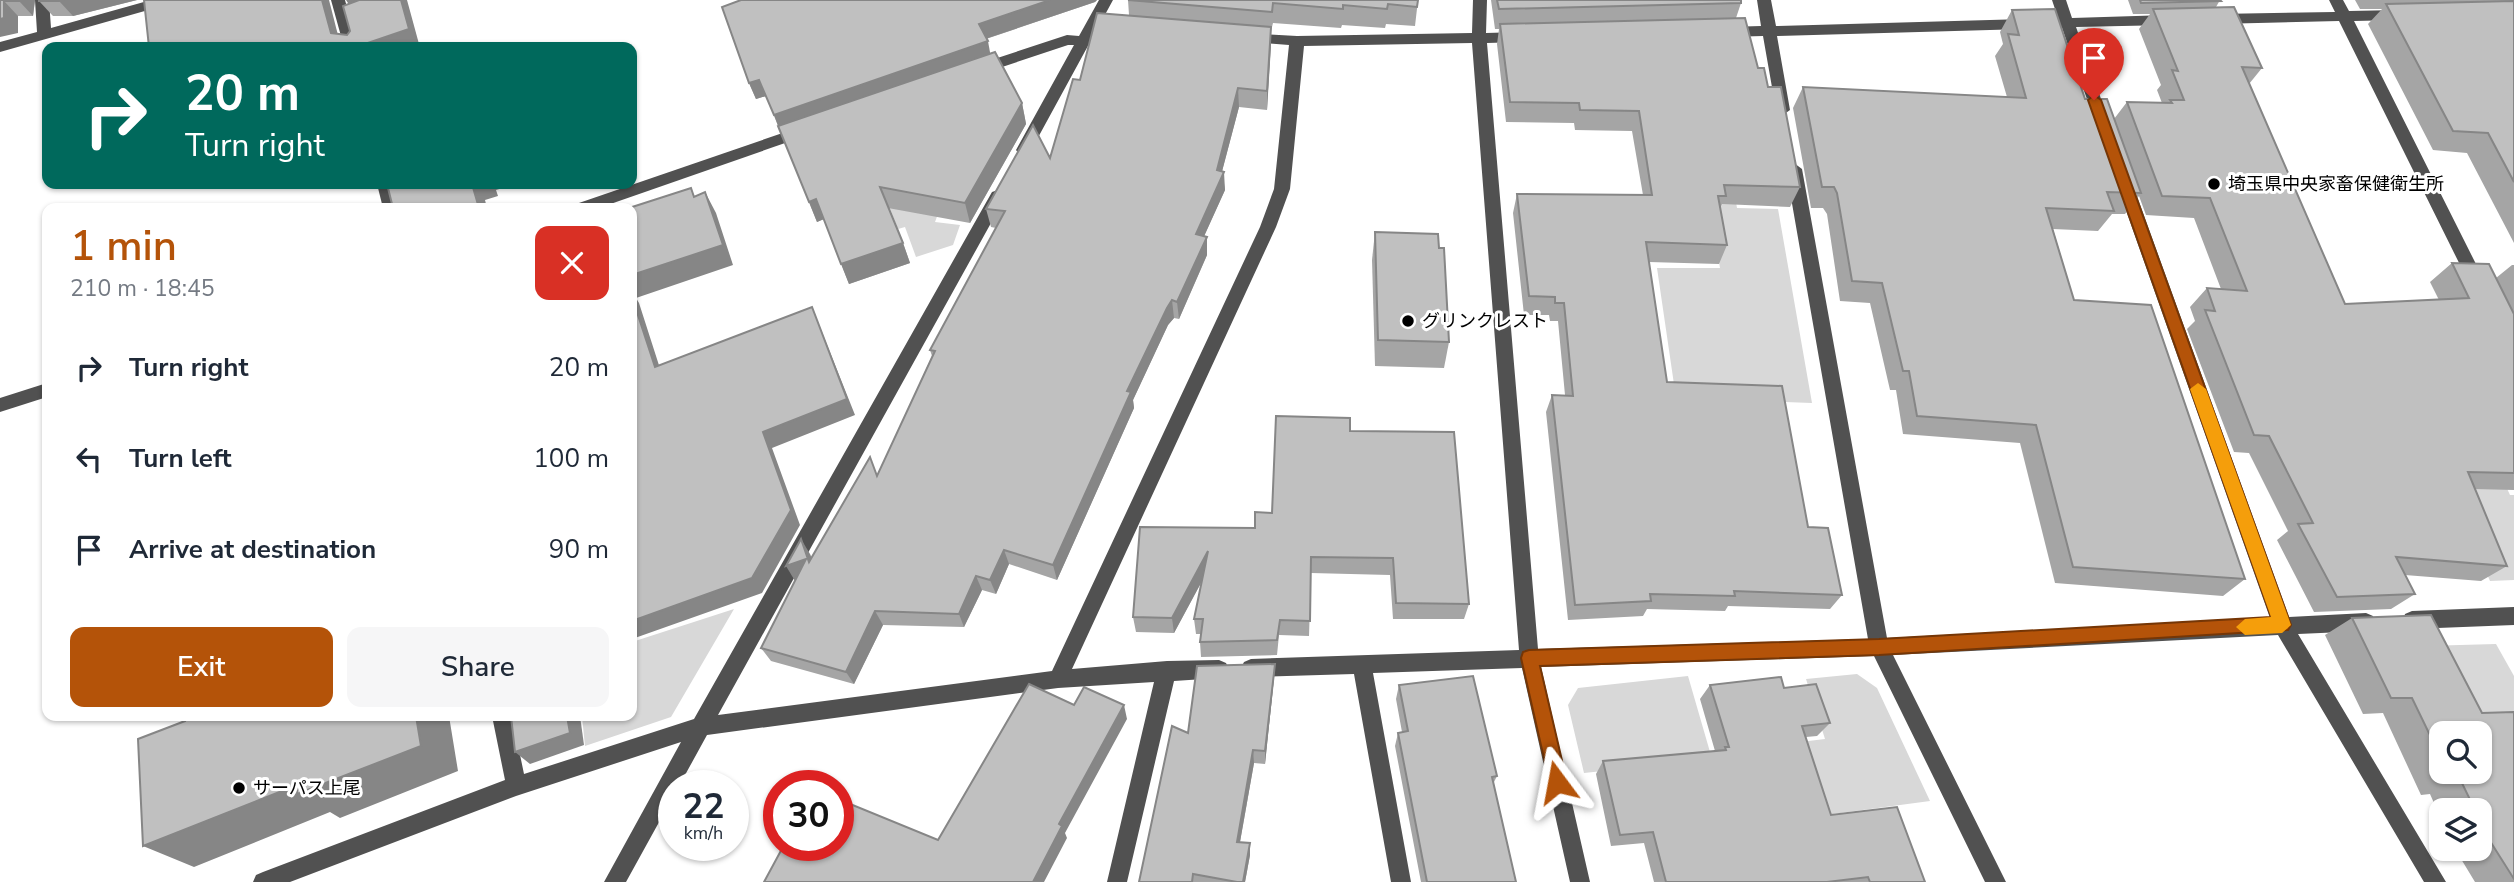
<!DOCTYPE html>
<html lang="en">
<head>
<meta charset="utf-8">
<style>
  :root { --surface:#fff; --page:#f6f6f7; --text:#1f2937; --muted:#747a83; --accent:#b45309 }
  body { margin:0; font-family:"Nunito Sans","Noto Sans JP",sans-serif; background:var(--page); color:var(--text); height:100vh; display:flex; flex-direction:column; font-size:26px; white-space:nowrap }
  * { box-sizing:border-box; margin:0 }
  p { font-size:23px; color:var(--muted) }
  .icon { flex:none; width:38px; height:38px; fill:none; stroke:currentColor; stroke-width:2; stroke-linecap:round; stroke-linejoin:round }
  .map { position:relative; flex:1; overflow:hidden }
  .details { position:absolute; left:42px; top:203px; width:595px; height:518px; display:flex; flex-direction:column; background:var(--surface); border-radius:14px; box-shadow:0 2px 5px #0004 }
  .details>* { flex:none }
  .guide { position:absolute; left:42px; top:42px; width:595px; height:147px; border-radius:14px; box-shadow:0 2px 5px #0004; background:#00695c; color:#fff; overflow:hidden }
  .controls { position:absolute; left:2429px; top:721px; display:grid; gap:14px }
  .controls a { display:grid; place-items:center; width:63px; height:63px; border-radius:14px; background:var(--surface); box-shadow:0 2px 5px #0004; font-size:35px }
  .speed { position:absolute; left:658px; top:770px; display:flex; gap:14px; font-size:35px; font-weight:700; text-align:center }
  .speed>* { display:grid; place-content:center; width:91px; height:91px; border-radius:50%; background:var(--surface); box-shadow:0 2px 5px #0004; line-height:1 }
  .speed small { font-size:18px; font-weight:400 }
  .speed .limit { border:10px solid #d22; background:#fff; color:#111 }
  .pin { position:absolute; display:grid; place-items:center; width:60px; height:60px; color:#fff; margin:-72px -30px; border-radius:50% 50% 50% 0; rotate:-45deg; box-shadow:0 0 7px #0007 }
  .pin .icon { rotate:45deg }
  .me { position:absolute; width:77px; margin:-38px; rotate:347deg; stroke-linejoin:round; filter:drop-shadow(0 0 5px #0008) }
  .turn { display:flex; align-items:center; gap:24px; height:147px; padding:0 28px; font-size:32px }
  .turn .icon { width:91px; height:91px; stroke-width:2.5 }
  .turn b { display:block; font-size:49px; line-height:60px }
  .round { display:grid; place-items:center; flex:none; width:74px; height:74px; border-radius:14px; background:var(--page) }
  .head { display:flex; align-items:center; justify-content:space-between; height:119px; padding:0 28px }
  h1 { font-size:42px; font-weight:600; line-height:52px; color:var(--accent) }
  .cta { display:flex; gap:14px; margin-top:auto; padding:14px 28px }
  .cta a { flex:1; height:80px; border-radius:14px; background:var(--accent); color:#fff; font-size:28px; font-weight:600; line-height:80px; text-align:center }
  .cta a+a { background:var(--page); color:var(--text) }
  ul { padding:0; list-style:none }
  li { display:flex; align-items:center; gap:21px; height:91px; padding:0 28px }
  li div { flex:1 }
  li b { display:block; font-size:26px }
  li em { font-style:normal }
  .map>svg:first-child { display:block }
</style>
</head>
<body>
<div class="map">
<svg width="2514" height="882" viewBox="0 0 2514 882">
  <rect width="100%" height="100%" fill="#fff"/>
  <!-- green -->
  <g fill="#d8d8d8">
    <path d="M1734 190 1737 208 1778 209 1812 403 1676 398 1657 268H1720C1714 230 1702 218 1734 190Z"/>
    <polygon points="942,203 935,222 960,225 953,245 916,257 905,227 898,229 889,206"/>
    <polygon points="2482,434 2510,495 2514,495 2514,580 2490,581 2439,465"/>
    <polygon points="734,609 671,717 585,746 582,716 632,716 632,642"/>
    <polygon points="2496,644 2514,676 2514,724 2465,725 2424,646"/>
    <polygon points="1857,674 1877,688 1930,801 1825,815 1800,742 1825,739 1806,679"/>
    <polygon points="1688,676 1732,828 1659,765 1584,773 1568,705 1578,688"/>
  </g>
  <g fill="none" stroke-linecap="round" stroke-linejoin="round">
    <!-- minor -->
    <g fill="#515151" fill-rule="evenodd">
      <polygon points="35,0 49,0 51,28 151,0 175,0 173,3 0,52 0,42 37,32"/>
      <polygon points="331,0 345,0 358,47 344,47"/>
      <polygon points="1099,0 1113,0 1029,154 1019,154 1016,150 1074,45 1068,45 978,75 971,70 973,66 1067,35 1079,36"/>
      <polygon points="1473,0 1487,0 1486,33 1521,32 1528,37 1521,42 1487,43 1538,649 1868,639 1786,169 1794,163 1802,169 1887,638 2270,618 2117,185 2125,179 2133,185 2289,617 2366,613 2373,616 2375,622 2373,628 2366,631 2298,634 2446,882 2424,882 2278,635 1893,655 2006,882 1985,882 1874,656 1541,667 1590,882 1570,882 1522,668 1373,673 1411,882 1391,882 1354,674 1251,677 1244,674 1241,668 1244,662 1251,659 1519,650 1472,43 1304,46 1290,189 1276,227 1072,669 1167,661 1219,660 1226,663 1229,669 1226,675 1219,678 1174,681 1127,882 1107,882 1154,682 1058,688 707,735 679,786 674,786 674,795 626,882 604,882 681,742 516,796 290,882 253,882 256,875 263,872 505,780 492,716 512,716 524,774 694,719 992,192 998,190 1006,196 718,715 1052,671 1260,227 1274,189 1289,45 1249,42 1244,41 1244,33 1297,36 1472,33"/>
      <polygon points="1757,0 1771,0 1776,26 2058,18 2052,0 2066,0 2072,18 2168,15 2175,20 2168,25 2076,27 2108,119 2101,124 2094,119 2062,28 1777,36 1790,110 1783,115 1776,110 1763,36 1727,37 1720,32 1727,27 1761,26"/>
      <polygon points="2329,0 2343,0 2349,11 2399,10 2406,15 2399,20 2354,21 2486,284 2484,289 2472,289 2339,21 2217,24 2210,19 2217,14 2335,12"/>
      <polygon points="806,125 814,130 811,134 599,208 574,208 576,204"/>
      <polygon points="377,184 393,184 399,208 383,208"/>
      <polygon points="47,383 47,397 0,412 0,398"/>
      <polygon points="2514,607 2514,625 2412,629 2405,626 2403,620 2405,614 2412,611"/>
    </g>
  </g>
  <!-- wall -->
  <g fill="#a5a5a5" fill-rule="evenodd">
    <polygon points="0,0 35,0 33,16 18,16 18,33"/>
    <polygon points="137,0 73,16 53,16 39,1"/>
    <polygon points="741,0 1097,0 1095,2 986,39 990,54 1022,103 1026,124 970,223 888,208 903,243 910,263 849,284 824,219 817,222 766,96 756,99 749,83"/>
    <polygon points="1128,0 1418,0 1415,26 1386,24 1385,28 1342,25 1341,28 1273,23 1271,31 1267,110 1239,107 1222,171 1225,190 1204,236 1207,237 1207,255 1179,319 1174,318 1168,325 1133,400 1134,408 1057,580 1009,564 996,594 982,590 964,627 883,625 854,684 771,661 761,648 810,554 811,558 878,475 932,356 930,350 996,228 991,227 986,209 1050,158 1080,80 1129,15"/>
    <polygon points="1491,0 1741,0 1741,3 1736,18 1758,68 1768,87 1800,187 1790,207 1722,204 1720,208 1727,245 1719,264 1649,262 1667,382 1808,527 1842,595 1830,609 1728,606 1725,611 1647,609 1643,616 1568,620 1546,412 1552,395 1565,395 1558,321 1550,321 1549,315 1524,315 1513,213 1517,194 1643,195 1632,131 1575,130 1574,123 1506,122 1497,44 1499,29 1495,29"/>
    <polygon points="2128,0 2220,0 2216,7 2262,68 2249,84 2345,304 2439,300 2430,282 2452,263 2496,278 2512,265 2514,265 2514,490 2475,489 2507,566 2481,581 2405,575 2415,594 2391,609 2314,612 2277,540 2288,531 2249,453 2234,452 2187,329 2195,321 2190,307 2207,288 2221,289 2194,218 2146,215 2139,196 2125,214 2112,214 2098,231 2053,229 2074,300 2245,579 2223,596 2055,583 2020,443 1903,434 1896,390 1890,390 1870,303 1840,301 1827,214 1823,208 1811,208 1793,108 1803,87 2007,97 1995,56 2003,44 2000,32 2012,10 2085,99 2114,119 2127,102 2162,103 2157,90 2161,85 2139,29 2150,14 2133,14"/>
    <polygon points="2355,0 2514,0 2514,243 2467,153 2433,150 2368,24 2382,9 2360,9"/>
    <polygon points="1375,232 1449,342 1444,368 1375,366 1372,260"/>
    <polygon points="1350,431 1469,604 1464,619 1393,619 1390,575 1311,573 1309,636 1279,635 1277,655 1201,657 1200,642 1201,634 1196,634 1194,619 1202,581 1174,633 1136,632 1133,617 1255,528 1272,513"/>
    <path d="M2352 618 2482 713 2514 712V882H2475L2455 849H2480V810H2441V819L2430 794 2421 795 2383 713 2363 714 2325 635ZM2441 733 2480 772H2441Z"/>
    <polygon points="1274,678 1265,764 1254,763 1240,842 1250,843 1250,855 1245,882 1139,882 1188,733"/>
    <polygon points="1399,685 1497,776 1493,784 1516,882 1421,882 1395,746 1398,733 1402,732 1396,699"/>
    <polygon points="1710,685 1784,688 1830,723 1817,736 1806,737 1831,815 1925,882 1654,882 1644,843 1611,846 1596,774 1603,761 1715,751 1700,699"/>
  </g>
  <!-- shaded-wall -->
  <g fill="#868686">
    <polygon points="19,0 35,0 33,16 19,1"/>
    <polygon points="64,0 137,0 73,16 59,1"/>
    <polygon points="322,0 329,0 341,47 331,33"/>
    <polygon points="346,0 366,0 350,6"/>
    <polygon points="401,0 407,0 419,44 410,47 356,47"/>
    <polygon points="1050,0 1097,0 1095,2 982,40 979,24"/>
    <polygon points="4,1 18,16 18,33 0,37 0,19"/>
    <polygon points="1271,27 1271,46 1267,110 1267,91"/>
    <polygon points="988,41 991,58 780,131 774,115"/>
    <polygon points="759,80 766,96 756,99 749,83"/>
    <polygon points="1238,88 1239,107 1219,183 1224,172 1225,190 1197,252 1196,234 1217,170"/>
    <polygon points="1022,103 1026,124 970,223 965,203"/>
    <polygon points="472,184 516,184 496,190 498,196 485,200 487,208 479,208"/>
    <polygon points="705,192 716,213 733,265 636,298 639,303 665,384 655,367 632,299 632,275"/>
    <polygon points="816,199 824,219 817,222 809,202"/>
    <polygon points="1207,237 1207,255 1179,319 1177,302"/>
    <polygon points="903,243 910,263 849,284 841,264"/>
    <polygon points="1172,300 1174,318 1168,325 1133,400 1134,408 1057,580 1053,565 1127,391 1167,308"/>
    <polygon points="812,307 855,415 772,448 800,525 762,593 632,639 632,621 763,432"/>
    <polygon points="801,539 810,554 818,576 809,562"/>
    <polygon points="1004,550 1009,564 996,594 990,580"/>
    <polygon points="1208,551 1209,568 1174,633 1172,618"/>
    <polygon points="806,559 795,581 786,566"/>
    <polygon points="976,576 982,590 964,627 959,614"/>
    <polygon points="875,611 883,625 854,684 846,672"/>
    <polygon points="1275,664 1274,678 1265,764 1265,751"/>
    <polygon points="1124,705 1127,719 1065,833 1067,838 1044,882 1033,882 1059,824"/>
    <polygon points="416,716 449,716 458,771 340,818 330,812 194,867 143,846"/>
    <polygon points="567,716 580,716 584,745 530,764 515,752"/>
    <polygon points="1253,750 1254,763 1238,853 1237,842"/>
    <polygon points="1250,843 1250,855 1245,882 1243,882"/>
  </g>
  <!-- building -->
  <g fill="#c0c0c0" stroke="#868686" stroke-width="2">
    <polygon points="0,0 19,0 19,1 4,1 4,18 0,19"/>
    <polygon points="39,0 64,0 59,1 39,1"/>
    <polygon points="144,0 322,0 331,33 347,35 350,31 343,6 359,0 401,0 409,29 356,47 149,47"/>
    <polygon points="741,0 1050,0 979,24 988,41 774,115 759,80 749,83 722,7"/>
    <polygon points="1128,0 1418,0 1417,7 1388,4 1387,9 1343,5 1343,9 1273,3 1272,12"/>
    <polygon points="1497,0 1741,0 1741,3 1499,9"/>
    <polygon points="2140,0 2220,0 2221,1 2141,3"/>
    <polygon points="2514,1 2514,182 2488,133 2453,131 2386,4"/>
    <polygon points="2234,7 2262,68 2242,67 2345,304 2469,298 2452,263 2489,264 2514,314 2514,473 2468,472 2507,566 2396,557 2415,594 2337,597 2298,524 2313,523 2269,436 2254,435 2205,310 2215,311 2207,288 2247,291 2210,198 2162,196 2127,102 2172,103 2170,100 2184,100 2172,70 2178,71 2153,9"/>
    <polygon points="2055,9 2085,99 2107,99 2141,193 2107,192 2114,211 2046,208 2074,300 2151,305 2245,579 2073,567 2036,425 1917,416 1909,371 1903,371 1882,283 1852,281 1837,193 1834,187 1822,187 1803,87 2026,98 2008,34 2019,35 2012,10"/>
    <polygon points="1097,13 1271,27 1267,91 1238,88 1217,170 1224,172 1196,234 1207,237 1177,302 1172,300 1167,308 1127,391 1131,392 1053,565 1004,550 990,580 976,576 959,614 875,611 846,672 761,648 806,559 786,566 801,539 809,562 870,457 877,476 935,351 930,350 1005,211 986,209 1033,125 1050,158 1073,79 1080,80"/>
    <polygon points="1745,18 1758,68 1764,68 1768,87 1781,87 1800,187 1724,185 1726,196 1718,196 1727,245 1646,242 1667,382 1782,386 1808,527 1828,528 1842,595 1734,591 1735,596 1650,594 1651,601 1575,605 1552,395 1573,396 1564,303 1555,303 1555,297 1529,296 1517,194 1652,195 1639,111 1580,110 1579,103 1510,102 1500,24"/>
    <polygon points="995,52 1022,103 965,203 880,187 903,243 841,264 816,199 809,202 778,126"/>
    <polygon points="387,184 472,184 479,208 400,208 399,206 393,208"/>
    <polygon points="691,188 694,197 705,192 723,245 632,275 632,208 629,208"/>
    <polygon points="1375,232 1438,234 1439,248 1444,248 1449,342 1378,340"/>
    <polygon points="632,297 655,367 812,307 847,399 763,432 791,510 752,578 632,621"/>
    <polygon points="1276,416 1350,418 1350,431 1454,432 1469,604 1396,603 1393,558 1311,557 1310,621 1280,620 1277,640 1200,642 1203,619 1194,619 1208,551 1172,618 1133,617 1140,527 1255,528 1255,512 1272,513"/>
    <polygon points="2431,615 2482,713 2514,712 2514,879 2490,841 2480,820 2480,810 2475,810 2461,781 2452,781 2448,772 2480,772 2480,733 2441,733 2441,758 2412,698 2391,698 2352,618"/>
    <polygon points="1275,664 1265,751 1253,750 1237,842 1250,843 1243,882 1237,882 1193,874 1192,882 1139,882 1172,726 1188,733 1197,666"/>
    <polygon points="1473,676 1497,776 1492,777 1516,882 1427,882 1398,733 1408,731 1399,685"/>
    <polygon points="1781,677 1784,688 1816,684 1830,723 1802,726 1831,815 1897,807 1925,882 1870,882 1868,877 1827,882 1666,882 1653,832 1620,835 1603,761 1726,750 1725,747 1729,747 1710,685"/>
    <polygon points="1029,684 1074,705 1084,687 1124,705 1059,824 1062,826 1033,882 764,882 784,845 838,845 838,799 938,840"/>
    <polygon points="184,716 416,716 421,746 297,794 297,785 143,846 138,739 185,721"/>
    <polygon points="511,716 567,716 570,733 515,752"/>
  </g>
  <!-- route -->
  <polygon fill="#b45309" stroke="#753606" stroke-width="2" points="2094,95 2101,100 2291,625 2288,630 1879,655 1540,666 1567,782 1564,789 1557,791 1551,789 1521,658 1523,652 1529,650 1879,639 2271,617 2088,100"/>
  <!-- slow -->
  <polygon fill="#f59e0b" points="2198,383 2206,389 2291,625 2282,633 2245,635 2236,627 2245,619 2271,617 2190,389"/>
  <!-- markers -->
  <g fill="#000" stroke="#fff" stroke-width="2.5">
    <circle cx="2214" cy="184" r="7"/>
    <circle cx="1408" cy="321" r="7"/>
    <circle cx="239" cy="788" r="7"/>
  </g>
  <g text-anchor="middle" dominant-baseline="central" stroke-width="6" stroke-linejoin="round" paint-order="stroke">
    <!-- poi labels -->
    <g font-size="18" fill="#000" stroke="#fff" text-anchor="start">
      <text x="2228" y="184">埼玉県中央家畜保健衛生所</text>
      <text x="1422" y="321">グリンクレスト</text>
      <text x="253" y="788">サーパス上尾</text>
    </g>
  </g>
</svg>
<div class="controls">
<a><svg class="icon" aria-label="search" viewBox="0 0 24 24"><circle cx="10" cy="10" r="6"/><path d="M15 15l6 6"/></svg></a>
<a><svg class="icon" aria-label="layers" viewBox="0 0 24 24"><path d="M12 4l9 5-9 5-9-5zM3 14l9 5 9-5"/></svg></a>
</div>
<div class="speed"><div>22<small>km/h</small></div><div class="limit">30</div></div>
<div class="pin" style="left:2094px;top:100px;background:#d93025"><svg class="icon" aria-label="arrive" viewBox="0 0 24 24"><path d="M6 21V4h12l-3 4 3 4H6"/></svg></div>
<svg class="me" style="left:1557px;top:782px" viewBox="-20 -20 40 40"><path d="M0-17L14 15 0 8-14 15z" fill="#b45309" stroke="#fff" stroke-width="4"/></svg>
<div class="guide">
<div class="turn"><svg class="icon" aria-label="right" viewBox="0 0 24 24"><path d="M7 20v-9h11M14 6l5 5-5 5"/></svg><div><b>20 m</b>Turn right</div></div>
</div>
<section class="details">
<div class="head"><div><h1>1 min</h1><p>210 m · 18:45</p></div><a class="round" style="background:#d93025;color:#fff"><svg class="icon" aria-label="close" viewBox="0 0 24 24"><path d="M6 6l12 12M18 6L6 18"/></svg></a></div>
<ul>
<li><svg class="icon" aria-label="right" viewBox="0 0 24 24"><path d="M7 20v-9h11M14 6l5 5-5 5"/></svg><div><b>Turn right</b></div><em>20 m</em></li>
<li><svg class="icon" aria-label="left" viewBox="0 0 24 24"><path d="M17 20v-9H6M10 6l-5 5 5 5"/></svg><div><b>Turn left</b></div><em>100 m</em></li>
<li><svg class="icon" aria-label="arrive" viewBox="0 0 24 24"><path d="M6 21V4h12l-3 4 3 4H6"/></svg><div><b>Arrive at destination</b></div><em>90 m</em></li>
</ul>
<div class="cta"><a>Exit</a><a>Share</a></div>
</section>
</div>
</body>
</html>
